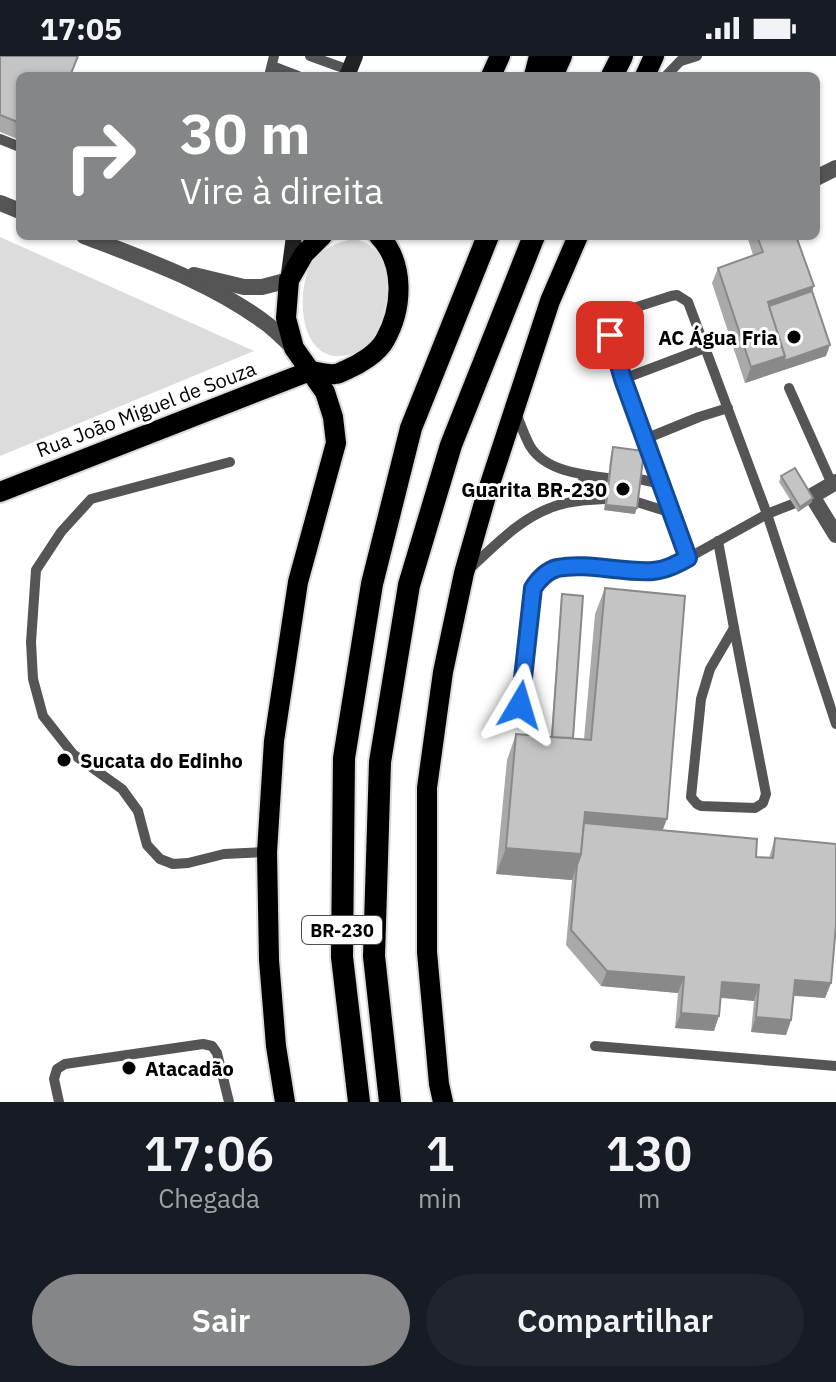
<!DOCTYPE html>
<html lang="pt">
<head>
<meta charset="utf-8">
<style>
  :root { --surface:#171b24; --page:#20242c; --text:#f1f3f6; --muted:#9ea1a6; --accent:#858687 }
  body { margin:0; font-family:"IBM Plex Sans",sans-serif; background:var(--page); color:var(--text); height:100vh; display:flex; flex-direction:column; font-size:30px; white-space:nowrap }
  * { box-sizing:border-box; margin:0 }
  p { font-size:26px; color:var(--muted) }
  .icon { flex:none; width:44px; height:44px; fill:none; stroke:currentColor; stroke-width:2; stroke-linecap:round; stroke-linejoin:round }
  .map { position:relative; height:1046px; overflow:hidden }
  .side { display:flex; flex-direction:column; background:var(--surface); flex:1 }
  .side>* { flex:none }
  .guide { position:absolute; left:16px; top:16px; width:804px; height:168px; border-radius:12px; box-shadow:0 2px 6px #0004; background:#858687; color:#fff; overflow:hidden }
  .pin { position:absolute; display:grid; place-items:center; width:68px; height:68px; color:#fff; margin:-34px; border-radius:16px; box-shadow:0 4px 12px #0006 }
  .me { position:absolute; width:88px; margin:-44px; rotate:7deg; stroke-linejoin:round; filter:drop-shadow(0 0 6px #0008) }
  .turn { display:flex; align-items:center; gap:28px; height:168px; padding:0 32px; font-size:36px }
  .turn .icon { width:104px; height:104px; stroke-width:2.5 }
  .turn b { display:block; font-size:56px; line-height:68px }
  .eta { display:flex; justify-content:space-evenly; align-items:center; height:136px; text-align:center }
  .eta b { font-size:48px; font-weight:600; line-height:56px }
  .button { display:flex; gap:16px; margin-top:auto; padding:16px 32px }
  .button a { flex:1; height:92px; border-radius:48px; background:var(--accent); color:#fff; font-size:32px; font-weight:600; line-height:92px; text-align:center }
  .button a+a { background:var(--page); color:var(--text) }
  .status { display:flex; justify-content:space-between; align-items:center; height:56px; padding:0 40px; background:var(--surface); direction:ltr }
  .status svg { height:22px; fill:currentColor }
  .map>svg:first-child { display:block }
</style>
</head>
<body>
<div class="status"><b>17:05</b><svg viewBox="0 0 49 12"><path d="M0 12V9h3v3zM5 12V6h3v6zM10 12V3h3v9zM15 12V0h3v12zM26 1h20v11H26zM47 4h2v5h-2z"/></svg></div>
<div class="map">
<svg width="836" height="1046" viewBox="0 0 836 1046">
  <rect width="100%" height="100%" fill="#fff"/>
  <!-- green -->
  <g fill="#dcdcdc">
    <polygon points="0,181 254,295 0,400"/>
    <path d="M349 184C353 184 357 183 361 185 400 198 389 271 364 292 358 297 349 299 341 300 331 301 321 297 314 288 299 269 299 226 313 206 321 194 335 187 349 184Z"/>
  </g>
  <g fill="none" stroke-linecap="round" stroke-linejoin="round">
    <!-- primary casing -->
    <g stroke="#dbdbdb" stroke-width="24">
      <g id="primary">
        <polyline points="491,20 500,0"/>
        <polyline points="645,20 654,0"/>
        <path d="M0 436 310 315C318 316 328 319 335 318 339 318 343 315 346 314 360 308 378 297 385 284 403 252 405 207 379 180"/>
        <polyline points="285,1046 276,990 269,904 267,796 274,685 298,526 336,387 333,361 325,336 294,292 286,262 289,224 304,198 322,180"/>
        <polyline points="443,1046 439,1028 427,896 427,732 443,616 464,517 486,440 550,245 578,180"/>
      </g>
    </g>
    <!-- trunk casing -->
    <g stroke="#dbdbdb" stroke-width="26">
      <g id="trunk">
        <polyline points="535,20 540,0"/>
        <polyline points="552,20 561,0"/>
        <polyline points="612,20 622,0"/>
        <polyline points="359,1046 342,901 344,702 372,528 411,372 488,180"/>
        <polyline points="390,1046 374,900 380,706 409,529 451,389 534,180"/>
      </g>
    </g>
    <!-- service -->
    <g stroke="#555" stroke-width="10">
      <polyline points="310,0 349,14"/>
      <polyline points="681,5 697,0"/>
      <polyline points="272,10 298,20"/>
      <polyline points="269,20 274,0"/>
      <polyline points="666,20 685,0"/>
      <polyline points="0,83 20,91"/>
      <polyline points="623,323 705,292"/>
      <polyline points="789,332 832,428"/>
      <path d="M515 355C520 366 524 379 530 390 545 415 582 419 608 422"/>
      <polyline points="645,383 699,361 728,352"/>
      <polyline points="230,406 91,443 61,476 36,514 31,586 33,623 43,660 73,698 122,733 138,755 147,789 160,803 173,808 188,807 224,798 267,796"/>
      <polyline points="639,423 662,428"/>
      <polyline points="581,444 584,432 583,419"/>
      <polyline points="803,444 767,458 688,502 623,323 608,271 611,262 618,257 671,240 677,239 688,246 767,458 836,668"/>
      <polyline points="637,446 672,457"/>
      <polyline points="718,485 734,572"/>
      <path d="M469 513C494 491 518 464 550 452 567 445 587 444 606 443"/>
      <polygon points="734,572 766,738 763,747 755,752 701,750 697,748 691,741 701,643 710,613"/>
      <path d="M520 649 533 532C539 523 546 515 557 512 585 506 623 517 653 515 666 514 677 508 688 502"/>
      <polyline points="595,990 836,1010"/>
      <polyline points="59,1046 54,1023 57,1013 65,1008 203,988 212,990 217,997 229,1046"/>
    </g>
    <!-- minor -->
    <polyline stroke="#555" stroke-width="16" points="816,122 836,112"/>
    <!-- tertiary -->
    <g stroke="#555" stroke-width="16">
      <polyline points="0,147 20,155"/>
      <path d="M84 180C146 204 213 227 267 268 276 275 285 284 294 292"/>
      <polyline points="194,219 244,231 262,231 289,224"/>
      <polyline points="836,426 812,440 836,479"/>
    </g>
    <!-- secondary -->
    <g stroke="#222" stroke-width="16">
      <polyline points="347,20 355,0"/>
      <polyline points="289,218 294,180"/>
    </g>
    <!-- primary -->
    <use href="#primary" stroke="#000" stroke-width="20"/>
    <!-- trunk -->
    <use href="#trunk" stroke="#000" stroke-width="22"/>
  </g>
  <!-- wall -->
  <g fill="#a9a9a9">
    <polygon points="0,0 20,20 20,84 0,76"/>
    <polygon points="747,180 796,180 812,235 826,300 745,327 712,227 718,212 753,199"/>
    <polygon points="613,391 635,458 604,454 611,397"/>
    <polygon points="781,420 813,442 811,447 798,456 779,426"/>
    <polygon points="605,532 663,774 756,801 769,802 775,782 831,927 825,942 794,940 791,964 786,979 751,976 754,945 721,942 714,975 675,972 678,937 601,930 566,889 572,824 496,818 507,704 516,678 551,681 561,543 562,538 573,682 584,683 595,558"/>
  </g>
  <!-- shaded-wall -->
  <g fill="#898989">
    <polygon points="814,230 808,246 766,251 768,246"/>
    <polygon points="830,289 826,300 745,327 751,311 785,300"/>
    <polygon points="813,442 811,447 798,456 800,451"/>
    <polygon points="606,449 637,452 635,458 604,454"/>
    <polygon points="585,756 667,763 657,789 581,767"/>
    <polygon points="506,792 581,798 572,824 496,818"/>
    <polygon points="607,915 684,921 678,937 601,930"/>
    <polygon points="795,924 831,927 825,942 790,939"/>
    <polygon points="722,926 759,929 754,945 717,941"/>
    <polygon points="681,957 719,960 714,975 675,972"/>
    <polygon points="756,961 791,964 786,979 751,976"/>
  </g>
  <!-- building -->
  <g fill="#c4c4c4" stroke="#898989" stroke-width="2">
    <polygon points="0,0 78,0 70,20 20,20 20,67 0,59"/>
    <polygon points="757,180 796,180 814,230 768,246 785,300 751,311 718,212 763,196"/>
    <polygon points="812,235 830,289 784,305 785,300 769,250"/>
    <polygon points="613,391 644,395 637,452 606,449"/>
    <polygon points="795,412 813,442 800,451 781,420"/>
    <polygon points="605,532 685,540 667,763 585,756 581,798 506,792 516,678 591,684"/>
    <polygon points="562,538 583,540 573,682 552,681"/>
    <polygon points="584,767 757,783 756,801 773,802 775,782 836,788 836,869 831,927 795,924 791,964 756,961 759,929 722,926 719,960 681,957 684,921 607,915 571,874 577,809 581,798"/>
  </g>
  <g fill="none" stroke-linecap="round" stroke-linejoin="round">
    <!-- route casing -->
    <g stroke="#114b97" stroke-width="20">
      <path id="route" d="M520 649 533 532C539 523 546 515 557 512 587 506 622 517 653 515 666 514 677 508 688 502L623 323 610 279"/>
    </g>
    <!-- route -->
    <use href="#route" stroke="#1a73e8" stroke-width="14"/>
  </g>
  <!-- markers -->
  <g fill="#000" stroke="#fff" stroke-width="3">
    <circle cx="794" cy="281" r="8"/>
    <circle cx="623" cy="433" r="8"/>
    <circle cx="64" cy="704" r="8"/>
    <circle cx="129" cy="1012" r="8"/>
  </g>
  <g text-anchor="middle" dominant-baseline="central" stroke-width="6" stroke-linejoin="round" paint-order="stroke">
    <!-- shield labels -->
    <rect fill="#fff" stroke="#4c4c4c" stroke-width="2" x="302" y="860" width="80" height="28" rx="6"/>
    <g font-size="18" font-weight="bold" fill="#000">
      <text x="342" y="874">BR-230</text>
    </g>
    <!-- poi labels -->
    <g font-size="20" font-weight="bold" fill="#000" stroke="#fff" text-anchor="end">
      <text x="778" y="281">AC Água Fria</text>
      <text x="607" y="433">Guarita BR-230</text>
      <text x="80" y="704" text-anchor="start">Sucata do Edinho</text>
      <text x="145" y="1012" text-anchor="start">Atacadão</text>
    </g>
    <!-- street labels -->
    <g font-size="20" fill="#000" stroke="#fff">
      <text transform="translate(146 353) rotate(-21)">Rua João Miguel de Souza</text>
    </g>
  </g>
</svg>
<div class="pin" style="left:610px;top:279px;background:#d93025"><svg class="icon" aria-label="arrive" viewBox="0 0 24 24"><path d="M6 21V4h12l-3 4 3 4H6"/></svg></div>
<svg class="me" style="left:520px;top:649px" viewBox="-20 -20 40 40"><path d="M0-17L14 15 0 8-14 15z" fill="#1a73e8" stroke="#fff" stroke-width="4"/></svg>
<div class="guide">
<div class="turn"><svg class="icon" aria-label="right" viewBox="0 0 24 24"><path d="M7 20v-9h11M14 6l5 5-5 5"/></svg><div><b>30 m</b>Vire à direita</div></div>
</div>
</div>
<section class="side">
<div class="eta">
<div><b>17:06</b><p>Chegada</p></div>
<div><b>1</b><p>min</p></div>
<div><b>130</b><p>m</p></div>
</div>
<div class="button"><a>Sair</a><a>Compartilhar</a></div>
</section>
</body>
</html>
